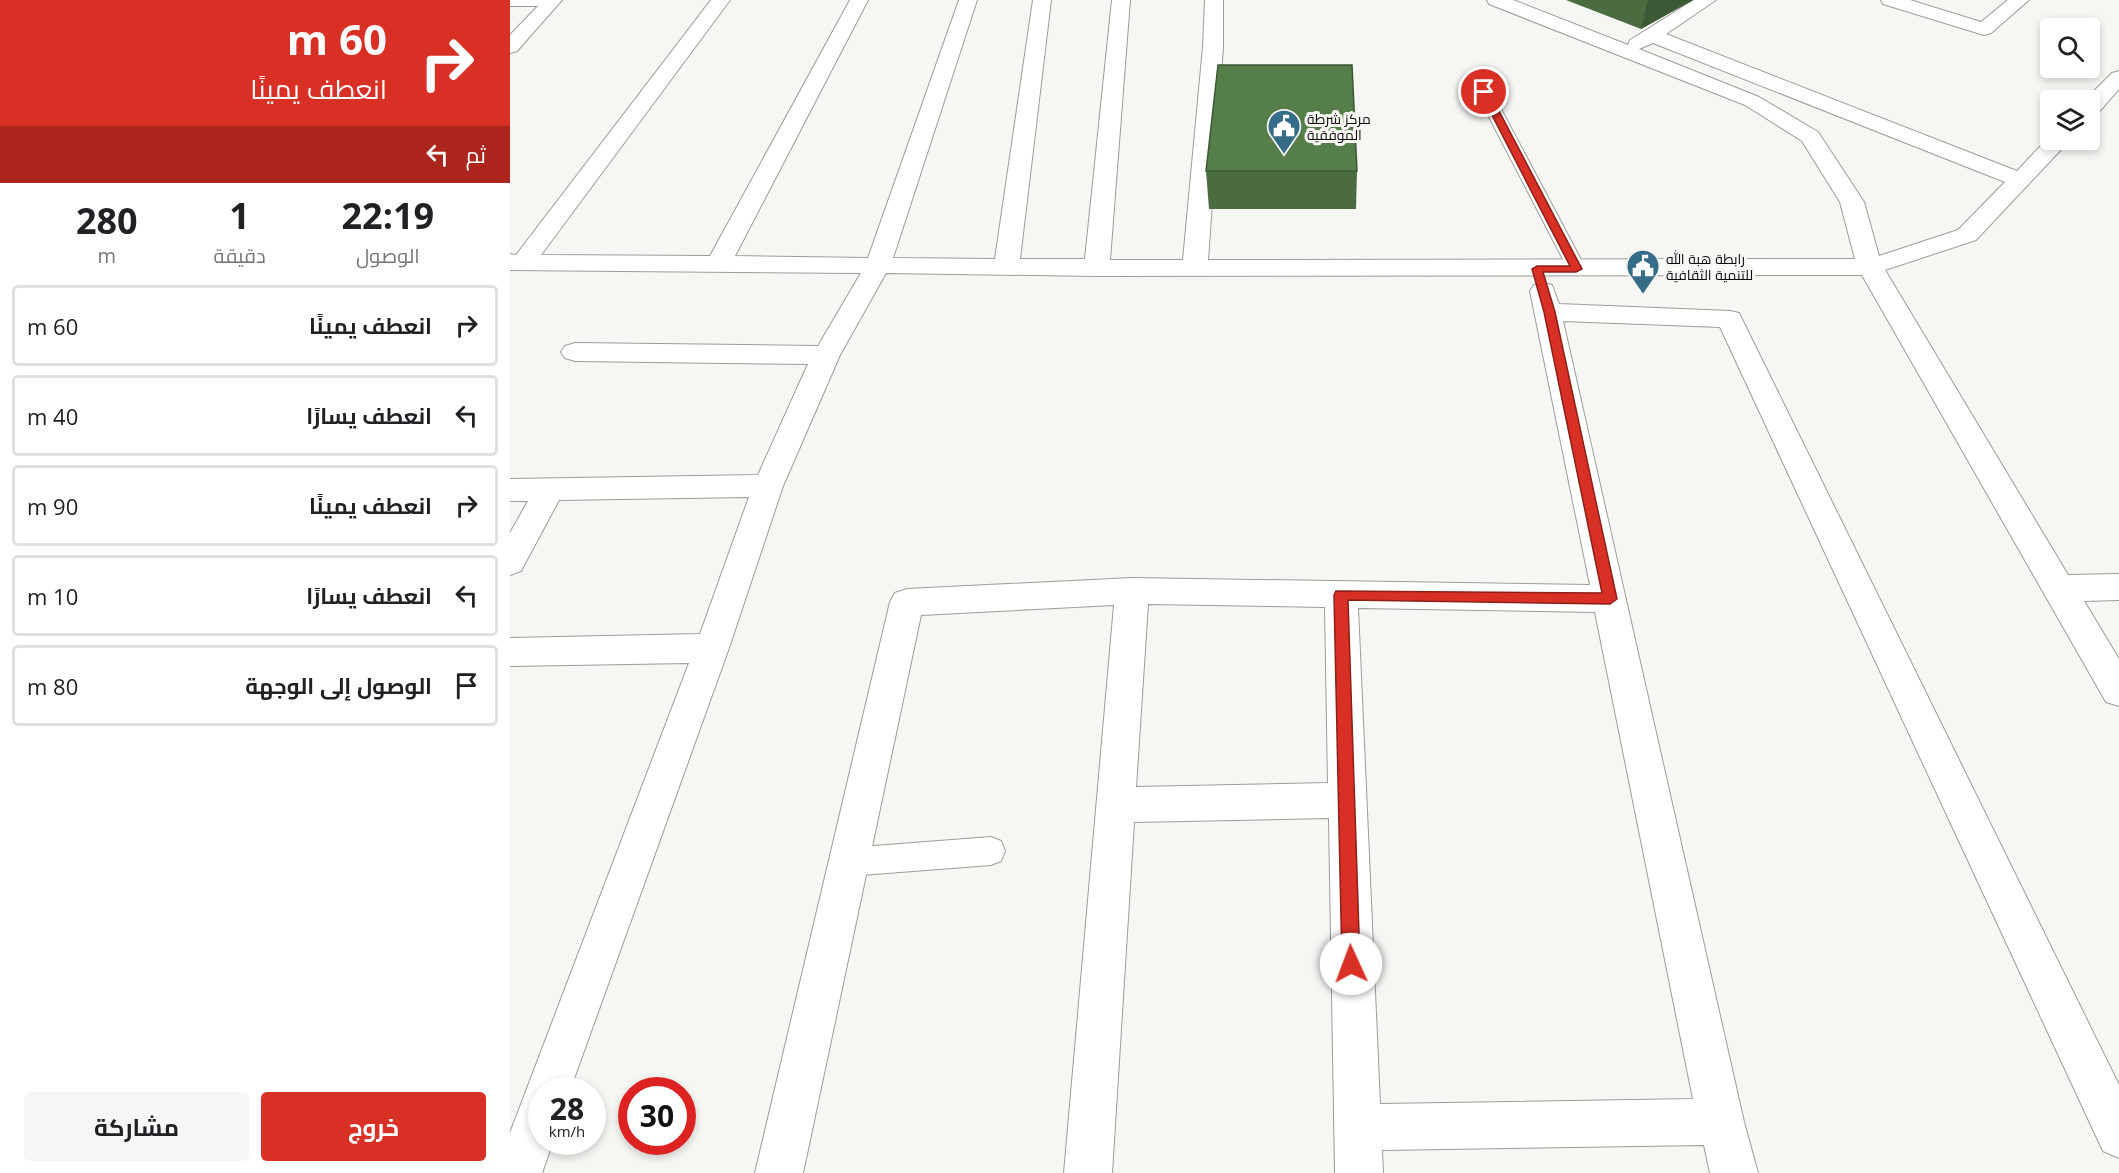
<!DOCTYPE html>
<html lang="ar">
<head>
<meta charset="utf-8">
<style>
  :root { --surface:#fff; --page:#f6f6f6; --text:#202124; --muted:#757577; --line:#e0e0e0; --accent:#d93025 }
  body { margin:0; font-family:"Open Sans",Cairo,sans-serif; background:var(--page); color:var(--text); direction:rtl; height:100vh; display:flex; flex-direction:column; font-size:22px; white-space:nowrap }
  * { box-sizing:border-box; margin:0 }
  p { font-size:20px; color:var(--muted) }
  .icon { flex:none; width:33px; height:33px; fill:none; stroke:currentColor; stroke-width:2; stroke-linecap:round; stroke-linejoin:round }
  .map { position:relative; flex:1; overflow:hidden; direction:ltr }
  .details { display:flex; flex-direction:column; background:var(--surface); width:510px }
  .details>* { flex:none }
  .hud { background:#d93025; color:#fff; overflow:hidden }
  .fabs { position:absolute; left:1530px; top:18px; display:grid; gap:12px }
  .fabs a { display:grid; place-items:center; width:60px; height:60px; border-radius:6px; background:var(--surface); box-shadow:0 3px 9px #0003; font-size:30px }
  .speed { position:absolute; left:18px; top:1077px; display:flex; gap:12px; font-size:30px; font-weight:700; text-align:center }
  .speed>* { display:grid; place-content:center; width:78px; height:78px; border-radius:50%; background:var(--surface); box-shadow:0 3px 9px #0003; line-height:1 }
  .speed small { font-size:15px; font-weight:400 }
  .speed .limit { border:9px solid #d22; background:#fff; color:#111 }
  .pin { position:absolute; display:grid; place-items:center; width:51px; height:51px; color:#fff; margin:-26px; border:3px solid #fff; border-radius:50%; box-shadow:0 2px 6px #0007 }
  .me { position:absolute; width:66px; margin:-33px; rotate:358deg; stroke-linejoin:round; filter:drop-shadow(0 0 4px #0008) }
  .turn { display:flex; align-items:center; gap:21px; height:126px; padding:0 24px; font-size:27px }
  .turn .icon { width:78px; height:78px; stroke-width:2.5 }
  .turn b { display:block; font-size:42px; line-height:51px }
  .then { display:flex; align-items:center; height:57px; padding:0 24px; background:#0003; gap:12px; font-size:22px }
  .eta { display:flex; justify-content:space-evenly; align-items:center; height:102px; text-align:center }
  .eta b { font-size:36px; font-weight:700; line-height:42px }
  .action { display:flex; gap:12px; margin-top:auto; padding:12px 24px }
  .action a { flex:1; height:69px; border-radius:6px; background:var(--accent); color:#fff; font-size:24px; font-weight:700; line-height:69px; text-align:center }
  .action a+a { background:var(--page); color:var(--text) }
  ul { padding:0; list-style:none }
  li { display:flex; align-items:center; gap:18px; height:81px; margin:0 12px 9px; padding:0 12px; border:3px solid var(--line); border-radius:6px }
  li div { flex:1 }
  li b { display:block; font-size:22px }
  li em { font-style:normal }
  main { display:flex; flex:1; min-height:0 }
  .map>svg:first-child { display:block }
</style>
</head>
<body>
<main>
<div class="map">
<svg width="1609" height="1173" viewBox="0 0 1609 1173">
  <rect width="100%" height="100%" fill="#f6f7f3"/>
  <g fill="none" stroke-linecap="round" stroke-linejoin="round">
    <!-- lane casing -->
    <g stroke="#9c9c99" stroke-width="2">
      <g id="lane">
        <polygon points="974,87 982,92 1076,269 1073,273 1061,273 1058,269 966,92"/>
        <polygon points="481,837 491,841 495,851 491,861 481,865 338,876 328,872 324,862 328,852 338,848"/>
      </g>
    </g>
    <!-- street casing -->
    <g stroke="#9c9c99" stroke-width="2">
      <g id="street">
        <polygon points="0,0 52,0 7,51 0,53 0,35 28,6 0,6"/>
        <path d="M201 0H220L31 255 200 256 340 0H358L225 256 358 258 449 0H467L383 258 485 259 523 0H541L510 259H575L602 0H620L600 260H673L693 47 695 0H713V47L698 260 1345 259 1330 202 1292 141 1235 105 979 4 977 0H1003L1118 45 1120 40 1184 0H1206L1156 34 1507 171 1540 136V140H1560L1466 240 1375 270 1558 575 1609 574V600L1574 601 1609 659V706L1596 702 1352 275 587 276 376 273 330 355 273 486 219 648 60 1090H32V1142H43L32 1173H0V1133L179 663 0 666V638L190 634 239 497 49 500 11 571 0 575V533L18 501H0V479L248 475 298 364 65 361 55 358 51 352 55 346 65 343 308 346 351 273 0 270V254L6 255ZM1143 43 1495 182 1448 230 1369 256 1354 202 1308 132 1249 97 1129 49Z"/>
        <polygon points="1371,0 1400,0 1471,22 1498,0 1519,0 1481,33 1474,35 1373,4"/>
        <polygon points="1609,71 1609,89 1588,113 1580,114 1580,100 1575,100 1602,73"/>
        <path d="M1033 283 1042 285 1049 304 1220 311 1229 313 1609 1085V1158L1593 1151 1210 327 1053 321 1234 1122 1248 1173H1200L1194 1145 872 1150 873 1173H825L819 818 624 822 602 1173H554L604 605 411 615 293 1173H245L380 602 385 593 397 589 622 578 1080 585 1020 291 1024 285ZM638 604 815 607 818 783 626 787ZM848 608 1085 612 1183 1099 870 1104Z"/>
      </g>
    </g>
    <!-- lane -->
    <use href="#lane" fill="#fff" fill-rule="evenodd"/>
    <!-- street -->
    <use href="#street" fill="#fff" fill-rule="evenodd"/>
  </g>
  <!-- wall -->
  <g fill="#4a6c40">
    <polygon points="1056,0 1183,0 1131,29"/>
    <polygon points="696,171 847,171 846,209 699,209"/>
  </g>
  <!-- shaded-wall -->
  <polygon fill="#3c5834" points="1138,0 1183,0 1131,29"/>
  <!-- building -->
  <polygon fill="#567e4b" stroke="#3c5834" stroke-width="1.5" points="708,65 842,65 847,171 696,171"/>
  <!-- route -->
  <polygon fill="#d93025" stroke="#8d1f18" stroke-width="1.5" points="971,90 979,92 1072,269 1066,272 1033,272 1045,312 1107,599 1100,604 838,600 850,964 847,970 841,972 835,970 832,964 824,595 826,591 1092,593 1034,312 1022,269 1027,266 1060,266 970,92"/>
  <!-- icons -->
  <defs>
    <g id="civic-pin" transform="scale(1.725)"><path d="M0 17L-7.5 6A9.5 9.5 0 1 1 7.5 6Z" fill="#356c87" stroke="#f6f7f3"/><path d="M-.6-6.5H3V-4.5H.6V-3L4-1V1h2V6H-6V1h2V-1L-.6-3ZM-1.2 2.5V6h2.4V2.5Z" fill="#fff"/></g>
  </defs>
  <g fill-rule="evenodd">
    <use href="#civic-pin" x="774" y="126"/>
    <use href="#civic-pin" x="1133" y="266"/>
  </g>
  <g text-anchor="middle" dominant-baseline="central" stroke-width="6" stroke-linejoin="round" paint-order="stroke">
    <!-- far-poi labels -->
    <g font-size="14" fill="#0b0b0a" stroke="#f6f7f3" text-anchor="start">
      <text x="797" y="118">مركز شرطة<tspan x="797" dy="16">الموفقية</tspan></text>
      <text x="1156" y="258">رابطة هبة الله<tspan x="1156" dy="16">للتنمية الثقافية</tspan></text>
    </g>
  </g>
</svg>
<div class="fabs">
<a><svg class="icon" aria-label="search" viewBox="0 0 24 24"><circle cx="10" cy="10" r="6"/><path d="M15 15l6 6"/></svg></a>
<a><svg class="icon" aria-label="layers" viewBox="0 0 24 24"><path d="M12 4l9 5-9 5-9-5zM3 14l9 5 9-5"/></svg></a>
</div>
<div class="speed"><div>28<small>km/h</small></div><div class="limit">30</div></div>
<div class="pin" style="left:974px;top:92px;background:#d93025"><svg class="icon" aria-label="arrive" viewBox="0 0 24 24"><path d="M6 21V4h12l-3 4 3 4H6"/></svg></div>
<svg class="me" style="left:841px;top:964px" viewBox="-20 -20 40 40"><circle r="19" fill="#fff"/><path d="M0-13L10 11 0 6-10 11z" fill="#d93025"/></svg>
</div>
<section class="details">
<div class="hud">
<div class="turn"><svg class="icon" aria-label="right" viewBox="0 0 24 24"><path d="M7 20v-9h11M14 6l5 5-5 5"/></svg><div><b>60 m</b>انعطف يمينًا</div></div>
<div class="then">ثم<svg class="icon" aria-label="left" viewBox="0 0 24 24"><path d="M17 20v-9H6M10 6l-5 5 5 5"/></svg></div>
</div>
<div class="eta">
<div><b>22:19</b><p>الوصول</p></div>
<div><b>1</b><p>دقيقة</p></div>
<div><b>280</b><p>m</p></div>
</div>
<ul>
<li><svg class="icon" aria-label="right" viewBox="0 0 24 24"><path d="M7 20v-9h11M14 6l5 5-5 5"/></svg><div><b>انعطف يمينًا</b></div><em>60 m</em></li>
<li><svg class="icon" aria-label="left" viewBox="0 0 24 24"><path d="M17 20v-9H6M10 6l-5 5 5 5"/></svg><div><b>انعطف يسارًا</b></div><em>40 m</em></li>
<li><svg class="icon" aria-label="right" viewBox="0 0 24 24"><path d="M7 20v-9h11M14 6l5 5-5 5"/></svg><div><b>انعطف يمينًا</b></div><em>90 m</em></li>
<li><svg class="icon" aria-label="left" viewBox="0 0 24 24"><path d="M17 20v-9H6M10 6l-5 5 5 5"/></svg><div><b>انعطف يسارًا</b></div><em>10 m</em></li>
<li><svg class="icon" aria-label="arrive" viewBox="0 0 24 24"><path d="M6 21V4h12l-3 4 3 4H6"/></svg><div><b>الوصول إلى الوجهة</b></div><em>80 m</em></li>
</ul>
<div class="action"><a>خروج</a><a>مشاركة</a></div>
</section>
</main>
</body>
</html>
